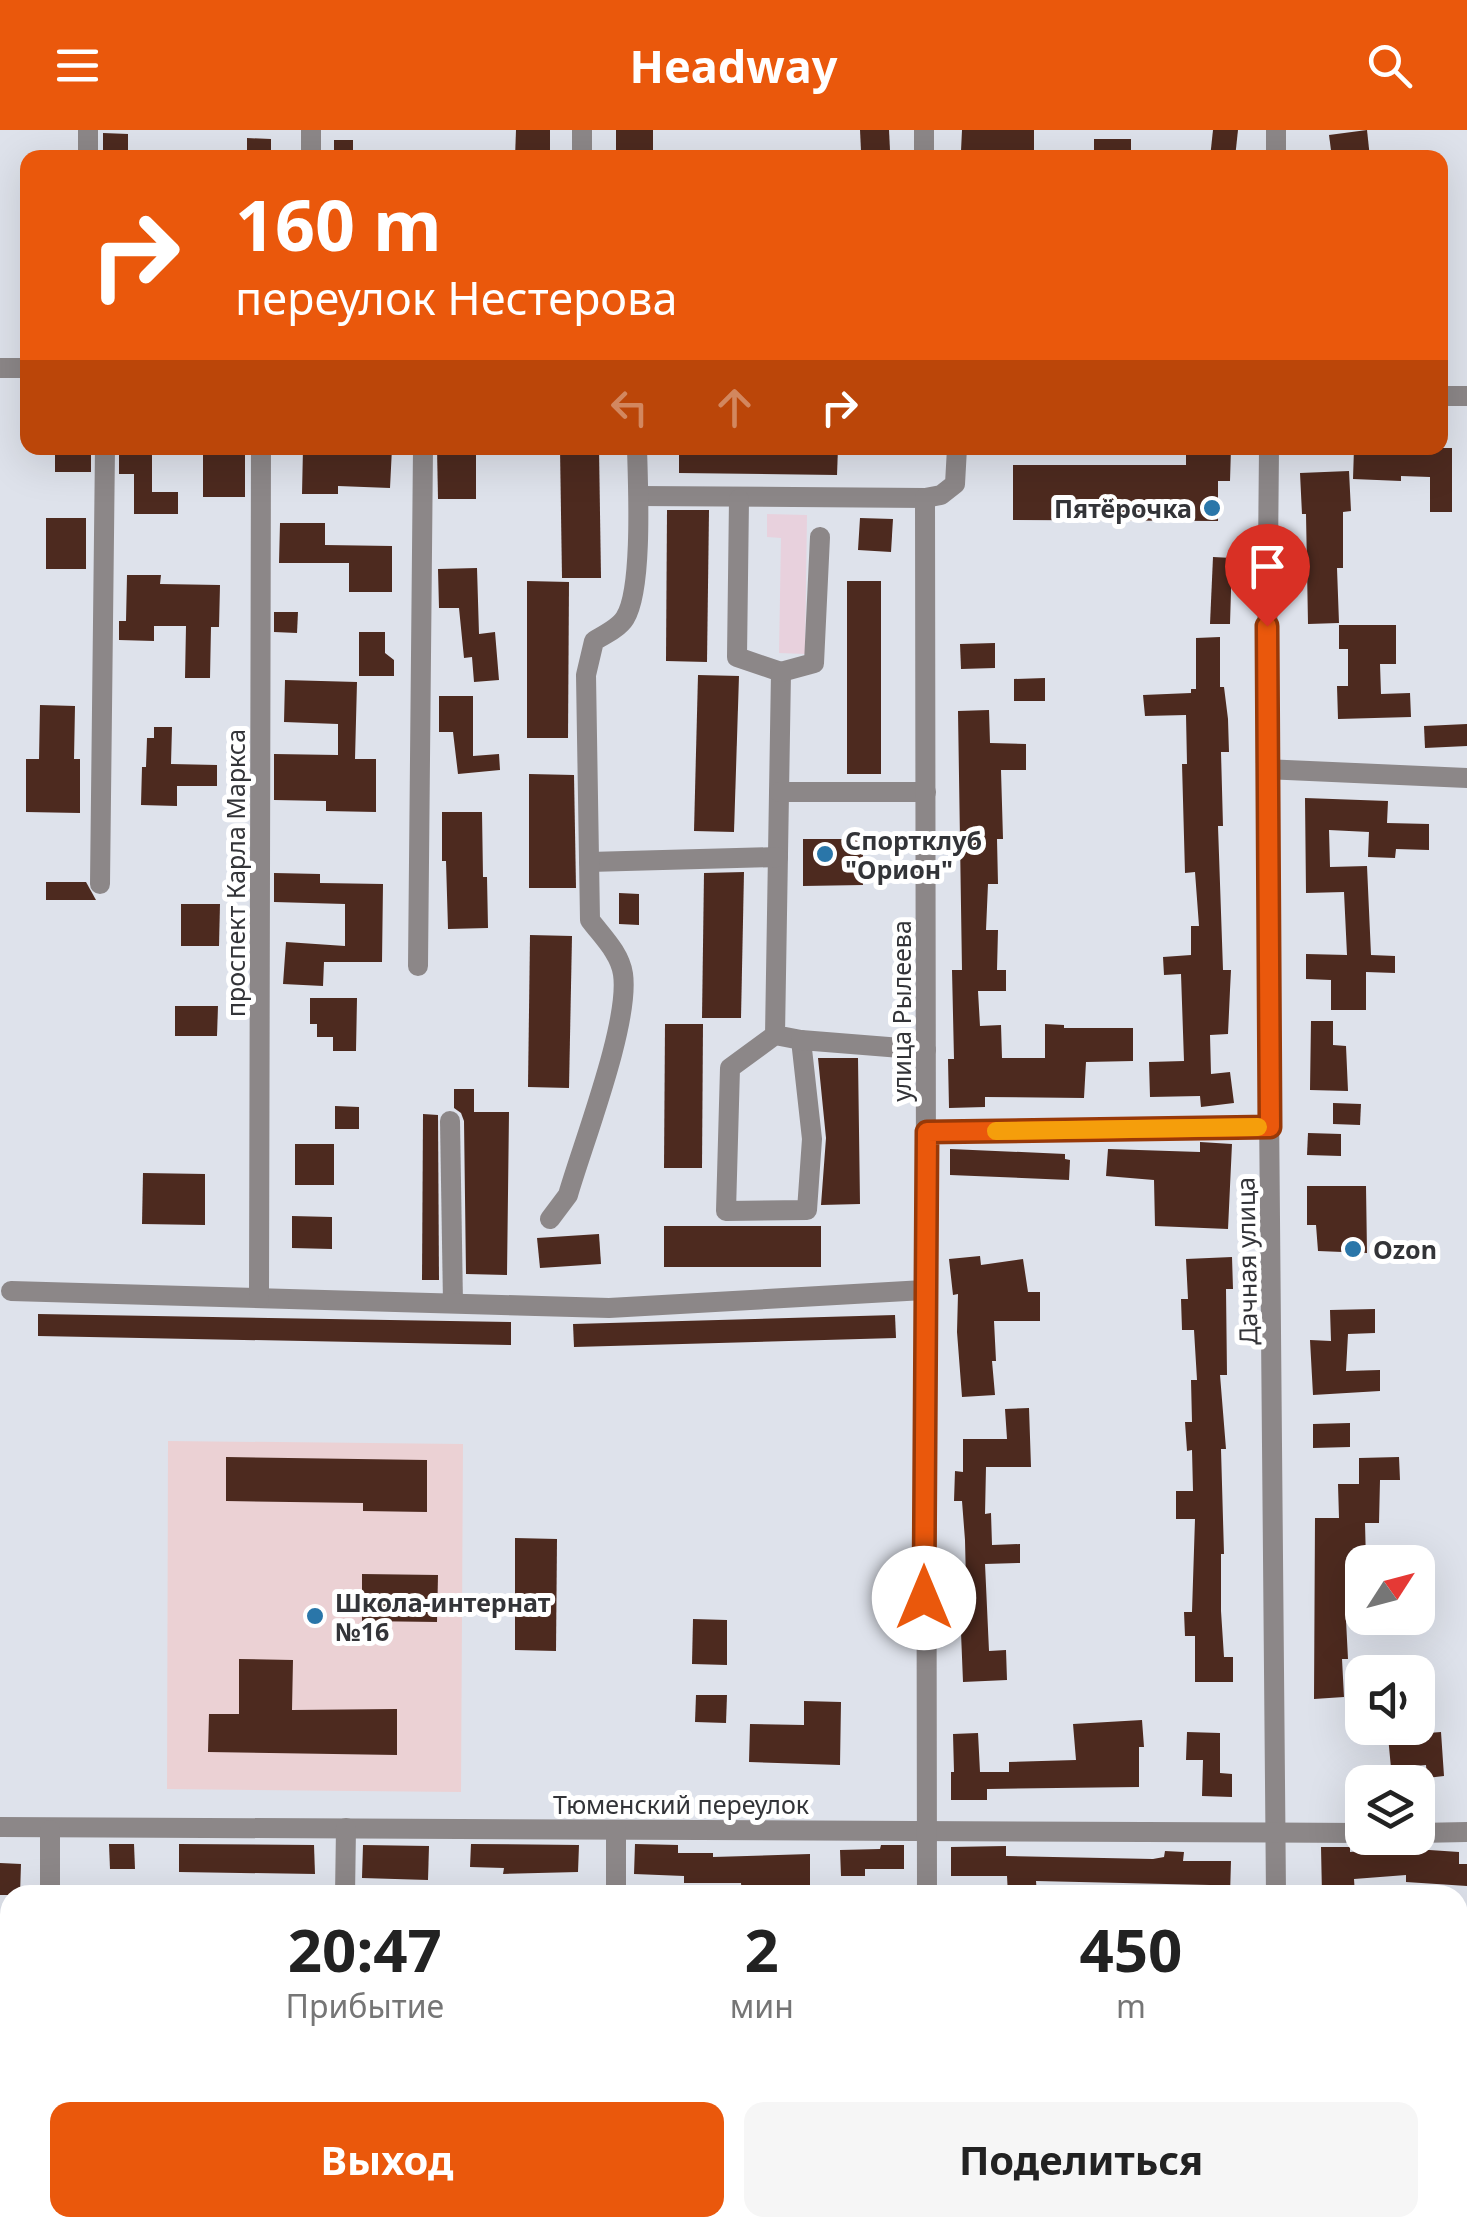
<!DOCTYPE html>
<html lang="ru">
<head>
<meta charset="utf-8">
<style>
  :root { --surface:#fff; --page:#f6f6f6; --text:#222; --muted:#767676; --accent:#ea580c }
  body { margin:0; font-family:"Noto Sans",sans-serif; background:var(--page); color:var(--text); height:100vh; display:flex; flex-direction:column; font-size:38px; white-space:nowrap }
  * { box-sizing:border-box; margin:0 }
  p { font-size:32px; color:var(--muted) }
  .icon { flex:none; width:55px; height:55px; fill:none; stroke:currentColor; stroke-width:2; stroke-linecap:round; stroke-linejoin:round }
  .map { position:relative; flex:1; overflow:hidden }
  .drawer { position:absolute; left:0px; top:1755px; width:1468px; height:352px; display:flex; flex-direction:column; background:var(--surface); border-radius:30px 30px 0 0; box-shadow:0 10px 40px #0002 }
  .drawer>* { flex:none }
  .hud { position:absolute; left:20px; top:20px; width:1428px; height:305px; border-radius:20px; box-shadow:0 10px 40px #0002; background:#ea580c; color:#fff; overflow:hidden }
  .needle { width:65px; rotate:54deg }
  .tools { position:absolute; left:1345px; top:1415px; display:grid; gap:20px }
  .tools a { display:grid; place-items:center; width:90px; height:90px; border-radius:20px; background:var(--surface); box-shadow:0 10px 40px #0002; font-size:50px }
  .pin { position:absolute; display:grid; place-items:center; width:85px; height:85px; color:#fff; margin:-102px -42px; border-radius:50% 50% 50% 0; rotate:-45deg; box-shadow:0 0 10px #0007 }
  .pin .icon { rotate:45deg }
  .me { position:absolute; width:110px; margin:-55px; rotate:0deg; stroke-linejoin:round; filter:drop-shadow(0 0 8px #0008) }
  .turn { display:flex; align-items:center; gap:35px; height:210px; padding:0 50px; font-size:45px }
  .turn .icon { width:130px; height:130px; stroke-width:2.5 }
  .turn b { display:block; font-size:70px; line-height:85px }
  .lanes { display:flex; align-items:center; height:95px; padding:0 50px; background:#0003; justify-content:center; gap:50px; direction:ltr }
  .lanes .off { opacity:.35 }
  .eta { display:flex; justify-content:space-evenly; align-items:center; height:170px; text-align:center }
  .eta b { font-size:60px; font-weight:700; line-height:70px }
  .button { display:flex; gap:20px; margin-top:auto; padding:20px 50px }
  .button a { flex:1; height:115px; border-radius:20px; background:var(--accent); color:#fff; font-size:40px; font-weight:700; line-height:115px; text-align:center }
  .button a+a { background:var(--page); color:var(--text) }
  header { display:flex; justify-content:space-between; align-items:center; height:130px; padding:0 50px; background:var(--accent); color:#fff; font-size:45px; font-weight:700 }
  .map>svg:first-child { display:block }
</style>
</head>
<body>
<header><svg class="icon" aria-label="menu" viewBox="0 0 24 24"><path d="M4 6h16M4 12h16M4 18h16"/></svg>Headway<svg class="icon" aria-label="search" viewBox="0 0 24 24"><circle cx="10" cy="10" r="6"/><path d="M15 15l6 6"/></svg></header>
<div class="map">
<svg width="1467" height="2107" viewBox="0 0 1467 2107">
  <rect width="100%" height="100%" fill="#dee2eb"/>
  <!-- industrial -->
  <polygon fill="#e8d1dd" points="767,384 807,385 805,524 779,523 781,408 767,407"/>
  <!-- education -->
  <polygon fill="#ebd1d4" points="168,1311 463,1314 461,1662 167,1659"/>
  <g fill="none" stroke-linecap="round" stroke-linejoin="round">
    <!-- canal -->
    <polyline stroke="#8eb3cd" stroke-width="20" points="0,2092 10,2080"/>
  </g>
  <!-- building -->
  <g fill="#4d2a1f">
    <polygon points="516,0 550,0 550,28 515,28"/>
    <rect x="616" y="0" width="37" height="24"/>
    <polygon points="860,0 889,0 890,20 861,21"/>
    <polygon points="962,0 1034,0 1034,28 998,28 997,22 961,21"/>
    <polygon points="1213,0 1238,0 1235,28 1210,28"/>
    <polygon points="1367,0 1370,28 1332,28 1329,5"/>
    <polygon points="103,3 128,4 128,28 103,28"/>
    <polygon points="247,8 271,9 271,28 247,28"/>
    <rect x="1094" y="9" width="37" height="19"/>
    <rect x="334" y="10" width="19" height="18"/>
    <rect x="55" y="318" width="36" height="24"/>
    <polygon points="119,318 152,318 152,362 178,362 178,384 134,384 134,344 119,344"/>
    <rect x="203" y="318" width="42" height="49"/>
    <polygon points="303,318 392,318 390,358 338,356 338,364 302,364"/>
    <polygon points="437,318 476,318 476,369 438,369"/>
    <polygon points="560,318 599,318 601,448 562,448"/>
    <polygon points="679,318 838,318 837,345 679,343"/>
    <polygon points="1186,318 1231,318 1230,351 1218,351 1218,391 1013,390 1013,335 1186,335"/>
    <polygon points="1354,318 1452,318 1452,382 1430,382 1430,347 1401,346 1401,351 1353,349"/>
    <polygon points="1349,341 1351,381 1343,382 1343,438 1337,438 1339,493 1308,494 1306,384 1302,384 1300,343"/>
    <polygon points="667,380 709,380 707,532 666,531"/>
    <rect x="46" y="388" width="40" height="51"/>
    <polygon points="860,388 893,389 891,422 858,420"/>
    <polygon points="280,393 325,393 325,415 392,416 392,462 349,462 349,433 279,433"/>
    <polygon points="1213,427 1232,428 1230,494 1210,494"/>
    <polygon points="477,438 479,504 495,502 499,550 474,552 472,527 464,528 459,478 439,478 438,439"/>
    <polygon points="127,445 161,445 160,454 220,455 219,497 211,497 210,548 185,548 186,496 154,496 154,511 119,510 119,491 126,491"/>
    <polygon points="527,451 569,452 568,608 527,608"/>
    <rect x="847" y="451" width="34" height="193"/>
    <polygon points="274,482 298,482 297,503 274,502"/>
    <polygon points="1339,495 1396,495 1396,534 1380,534 1381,564 1410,563 1411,587 1338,589 1337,556 1348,556 1348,519 1339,519"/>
    <polygon points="359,502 385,502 385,523 394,530 394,546 359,546"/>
    <polygon points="1220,507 1220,557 1224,557 1228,589 1229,622 1221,622 1223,696 1218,696 1223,840 1231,840 1230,860 1228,904 1210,905 1211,944 1230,942 1234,973 1201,977 1200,966 1150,967 1149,932 1184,931 1181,844 1164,845 1163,827 1191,825 1191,796 1199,796 1195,742 1185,743 1182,634 1187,634 1186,585 1145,586 1143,565 1191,563 1191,559 1196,559 1196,508"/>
    <polygon points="995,513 995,538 961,539 960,514"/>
    <polygon points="698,545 739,546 734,702 694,701"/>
    <polygon points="1045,548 1045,571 1014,571 1014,549"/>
    <polygon points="285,550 357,552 355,629 376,629 376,682 326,681 326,671 274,670 274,624 338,625 338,594 284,592"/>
    <polygon points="439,566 473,566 473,626 499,624 500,640 458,644 453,602 439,602"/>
    <polygon points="40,575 75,576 74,629 80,629 80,683 26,682 26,629 39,629"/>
    <polygon points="989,580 990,613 1026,614 1026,640 1001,640 1003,709 997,709 998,754 988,754 986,800 998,800 997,840 1006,840 1006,861 978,861 980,896 1001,895 1002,928 1045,928 1045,894 1064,895 1064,898 1133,898 1133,931 1086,932 1084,968 985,967 985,977 949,978 948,929 954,929 952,840 962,840 958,581"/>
    <polygon points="1467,594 1467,616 1425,618 1424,596"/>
    <polygon points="154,597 172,597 171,634 217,635 217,656 177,656 177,676 141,675 142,637 146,637 147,608 154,608"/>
    <polygon points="529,644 574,645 576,758 529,758"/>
    <polygon points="1305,668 1388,671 1387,693 1429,694 1429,720 1396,719 1395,728 1368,727 1369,702 1329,700 1330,737 1367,736 1371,825 1395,826 1395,843 1366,842 1366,880 1331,880 1331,850 1306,849 1306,824 1347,825 1344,762 1306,763"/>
    <polygon points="442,682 482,682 483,747 487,747 488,798 448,799 446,731 442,731"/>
    <polygon points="803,709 863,709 863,755 803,756"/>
    <polygon points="744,742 741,888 702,888 704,743"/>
    <polygon points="274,743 320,744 320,753 383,754 382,832 324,832 323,856 283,854 286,812 345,816 345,774 274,772"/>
    <polygon points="46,752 86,752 96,770 46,770"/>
    <polygon points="619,763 639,764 639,795 619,794"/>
    <polygon points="181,774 220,774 219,816 181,816"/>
    <polygon points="530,805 572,806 569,958 528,957"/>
    <polygon points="310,868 357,868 356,921 333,921 333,907 317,907 317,894 310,894"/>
    <polygon points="175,876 218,876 217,906 175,906"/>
    <polygon points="1311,891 1333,891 1333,915 1346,916 1348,961 1310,960"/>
    <polygon points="665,894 703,894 702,1038 664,1038"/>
    <polygon points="818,928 858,928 860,1074 821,1075 826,1008"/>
    <polygon points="454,959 474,959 474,982 509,982 507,1145 466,1144 464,991 461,983 454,978"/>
    <polygon points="1333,973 1361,974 1360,995 1333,994"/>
    <polygon points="335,976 359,977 359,999 335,999"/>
    <polygon points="423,984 438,985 439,1150 422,1150"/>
    <polygon points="1308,1003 1341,1004 1341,1026 1307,1025"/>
    <polygon points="1200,1012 1232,1014 1228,1099 1155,1096 1154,1050 1106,1046 1108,1019 1200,1022"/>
    <rect x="295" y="1014" width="39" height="41"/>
    <polygon points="950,1019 1065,1024 1065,1029 1070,1030 1069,1050 950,1045"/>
    <polygon points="143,1043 205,1044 205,1095 142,1094"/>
    <polygon points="1307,1056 1366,1056 1367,1123 1318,1121 1316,1095 1307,1095"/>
    <polygon points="292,1086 332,1087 332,1119 292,1118"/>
    <rect x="664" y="1096" width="157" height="41"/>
    <polygon points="599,1104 601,1134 540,1138 537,1108"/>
    <polygon points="980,1126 981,1135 1023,1129 1028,1162 1040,1162 1040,1191 994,1191 996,1231 992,1231 995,1265 962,1267 957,1202 958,1164 953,1165 949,1129"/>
    <polygon points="1232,1127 1233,1159 1226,1159 1227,1245 1220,1245 1226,1319 1221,1319 1224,1424 1221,1424 1221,1481 1224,1527 1233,1527 1233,1552 1195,1552 1195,1506 1185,1506 1184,1482 1192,1482 1195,1389 1176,1389 1176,1361 1193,1361 1192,1320 1187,1321 1185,1292 1192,1292 1191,1250 1197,1250 1194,1200 1182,1200 1181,1169 1188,1169 1186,1129"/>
    <polygon points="1375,1179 1375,1203 1348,1204 1346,1241 1380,1240 1380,1261 1313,1265 1310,1210 1331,1211 1330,1180"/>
    <polygon points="38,1184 511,1192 511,1215 38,1206"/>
    <polygon points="895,1185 896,1208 574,1217 573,1194"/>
    <polygon points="1029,1278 1031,1337 986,1337 985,1384 991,1383 992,1415 1020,1414 1020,1433 985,1434 989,1521 1006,1520 1007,1550 963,1552 959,1453 966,1453 965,1410 962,1371 954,1371 955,1341 963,1342 963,1309 1007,1309 1005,1279"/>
    <polygon points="1350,1293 1350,1317 1313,1318 1313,1294"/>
    <polygon points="226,1327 427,1330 427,1382 363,1381 363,1373 226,1371"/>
    <polygon points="1399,1327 1400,1350 1380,1350 1379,1393 1365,1393 1366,1432 1346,1435 1346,1473 1362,1473 1362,1490 1346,1490 1348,1529 1342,1529 1344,1567 1314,1569 1315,1388 1339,1388 1338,1354 1359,1354 1359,1328"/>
    <polygon points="515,1408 557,1409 556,1521 515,1520"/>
    <polygon points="362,1444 438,1445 437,1492 362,1491"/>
    <polygon points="693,1489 727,1490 727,1535 692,1534"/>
    <polygon points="239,1529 293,1530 292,1580 397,1579 397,1625 208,1622 209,1584 239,1584"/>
    <polygon points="696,1565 727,1565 726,1593 695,1592"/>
    <polygon points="804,1571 841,1572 840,1635 749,1632 750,1594 804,1595"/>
    <polygon points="1142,1590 1144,1617 1139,1617 1139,1657 987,1659 987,1670 951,1670 951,1642 954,1642 953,1604 978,1603 980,1642 1009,1642 1009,1632 1076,1630 1073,1594"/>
    <polygon points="1187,1602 1220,1603 1220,1643 1232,1644 1232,1667 1202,1666 1203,1630 1186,1630"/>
    <polygon points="1441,1602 1444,1646 1427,1648 1426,1635 1391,1638 1388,1606"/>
    <polygon points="109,1714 134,1714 135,1739 110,1739"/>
    <polygon points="179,1714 314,1715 315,1744 179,1742"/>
    <polygon points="471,1714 579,1715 578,1742 503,1744 504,1738 470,1737"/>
    <polygon points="635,1714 678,1715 678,1723 713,1723 713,1727 810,1724 810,1755 770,1755 770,1765 742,1765 741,1753 684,1753 684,1746 634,1744"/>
    <polygon points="363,1715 429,1716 428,1750 362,1748"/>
    <polygon points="881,1715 904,1715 904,1739 865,1739 865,1746 841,1746 840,1720 880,1719"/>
    <polygon points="1006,1716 1006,1726 1153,1729 1164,1727 1165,1721 1184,1722 1183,1731 1231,1731 1230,1765 1210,1765 1210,1755 1036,1751 1037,1765 1008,1765 1007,1746 951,1746 951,1717"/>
    <polygon points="1321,1717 1350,1717 1350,1722 1400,1718 1459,1722 1459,1734 1467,1734 1467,1756 1406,1752 1406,1745 1354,1749 1355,1765 1322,1765"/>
    <polygon points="0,1733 21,1734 20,1765 0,1765"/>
  </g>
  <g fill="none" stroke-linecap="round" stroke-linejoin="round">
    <!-- minor -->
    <g stroke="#8c8788" stroke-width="20">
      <polyline points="582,0 582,28"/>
      <polyline points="88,28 88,0"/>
      <polyline points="311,28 311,0"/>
      <polyline points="924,28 924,0"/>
      <polyline points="1276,28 1276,0"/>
      <polyline points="0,238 28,238"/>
      <polyline points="1440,266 1467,266"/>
      <polyline points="1269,318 1266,639 1276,1765"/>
      <polyline points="639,366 925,368"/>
      <polyline points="739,369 737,527 781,542 775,905 730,938 726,1081 807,1080 812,1009 801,910 775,905"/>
      <polyline points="781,542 814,533 820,407"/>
      <polyline points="1266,639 1467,648"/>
      <polyline points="779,662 926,662"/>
      <polyline points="589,732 778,727"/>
      <polyline points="100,754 105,318"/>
      <polyline points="418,836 423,318"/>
      <polyline points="801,910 926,920"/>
      <polyline points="450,991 453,1173"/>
      <polyline points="927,1002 1269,997"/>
      <path d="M550 1089 568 1065C583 1013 630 893 623 844 620 823 602 806 590 790L586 545 594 511C604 505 619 498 625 488 643 460 638 355 637 318"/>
      <polyline points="11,1161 609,1178 924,1160"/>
      <polyline points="259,1168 261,318"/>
      <polyline points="0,1697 1362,1703"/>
      <polyline points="616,1700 616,1765"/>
      <polyline points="1418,1703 1467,1702"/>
      <polyline points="50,1765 50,1700"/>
      <polyline points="345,1765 346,1698"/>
      <polyline points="927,1765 925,368 941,365 955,354 957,318"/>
      <polyline points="618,2098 618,2107"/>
      <polyline points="936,2098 937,2107"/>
      <polyline points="1277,2098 1277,2107"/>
      <polyline points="342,2107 342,2098"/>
    </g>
  </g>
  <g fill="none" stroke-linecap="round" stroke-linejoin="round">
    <!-- route casing -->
    <g stroke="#983908" stroke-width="25">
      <polyline id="route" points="924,1468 927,1002 1270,997 1267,496"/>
    </g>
    <!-- route -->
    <use href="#route" stroke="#ea580c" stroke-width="18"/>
    <!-- slow -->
    <polyline stroke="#f59e0b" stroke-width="18" points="996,1001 1258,997"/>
  </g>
  <!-- markers -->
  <g fill="#2a76a9" stroke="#fff" stroke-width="4">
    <circle cx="1212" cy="378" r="10"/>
    <circle cx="825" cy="724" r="10"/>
    <circle cx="1353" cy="1119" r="10"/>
    <circle cx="315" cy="1486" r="10"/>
  </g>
  <g text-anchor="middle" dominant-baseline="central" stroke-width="10" stroke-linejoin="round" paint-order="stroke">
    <!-- poi labels -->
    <g font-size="25" font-weight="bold" fill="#333438" stroke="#fff" text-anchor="start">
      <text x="1192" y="378" text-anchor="end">Пятёрочка</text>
      <text x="845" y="710">Спортклуб<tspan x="845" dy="29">"Орион"</tspan></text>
      <text x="1373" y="1119">Ozon</text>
      <text x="335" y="1472">Школа-интернат<tspan x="335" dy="29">№16</tspan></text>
    </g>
    <!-- street labels -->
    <g font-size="25" fill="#333438" stroke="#fff">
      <text transform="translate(235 743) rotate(-90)">проспект Карла Маркса</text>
      <text transform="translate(901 881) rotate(-90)">улица Рылеева</text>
      <text transform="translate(1246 1131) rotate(-91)">Дачная улица</text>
      <text x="681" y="1674">Тюменский переулок</text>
    </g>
  </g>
</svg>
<div class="tools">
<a><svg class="needle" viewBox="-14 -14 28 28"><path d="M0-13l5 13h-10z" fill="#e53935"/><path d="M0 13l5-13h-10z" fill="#767676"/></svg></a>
<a><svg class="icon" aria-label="sound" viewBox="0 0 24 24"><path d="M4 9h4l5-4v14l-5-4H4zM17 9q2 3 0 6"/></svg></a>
<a><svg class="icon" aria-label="layers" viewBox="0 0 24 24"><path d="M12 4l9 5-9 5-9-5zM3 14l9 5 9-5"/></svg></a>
</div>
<div class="pin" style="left:1267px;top:496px;background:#d93025"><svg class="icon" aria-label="arrive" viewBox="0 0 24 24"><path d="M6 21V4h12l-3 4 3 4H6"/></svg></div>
<svg class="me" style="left:924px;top:1468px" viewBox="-20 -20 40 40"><circle r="19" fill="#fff"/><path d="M0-13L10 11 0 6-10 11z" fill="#ea580c"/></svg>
<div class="hud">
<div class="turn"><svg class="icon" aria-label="right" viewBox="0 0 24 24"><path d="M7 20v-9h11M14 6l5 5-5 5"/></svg><div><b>160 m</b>переулок Нестерова</div></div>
<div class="lanes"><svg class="icon off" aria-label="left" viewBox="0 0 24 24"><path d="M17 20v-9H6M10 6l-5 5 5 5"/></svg><svg class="icon off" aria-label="ahead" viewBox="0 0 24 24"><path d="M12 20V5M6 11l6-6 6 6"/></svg><svg class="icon" aria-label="right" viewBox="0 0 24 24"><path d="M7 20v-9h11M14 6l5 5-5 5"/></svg></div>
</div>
<section class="drawer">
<div class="eta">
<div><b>20:47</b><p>Прибытие</p></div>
<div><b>2</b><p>мин</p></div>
<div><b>450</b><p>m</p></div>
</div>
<div class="button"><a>Выход</a><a>Поделиться</a></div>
</section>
</div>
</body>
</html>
